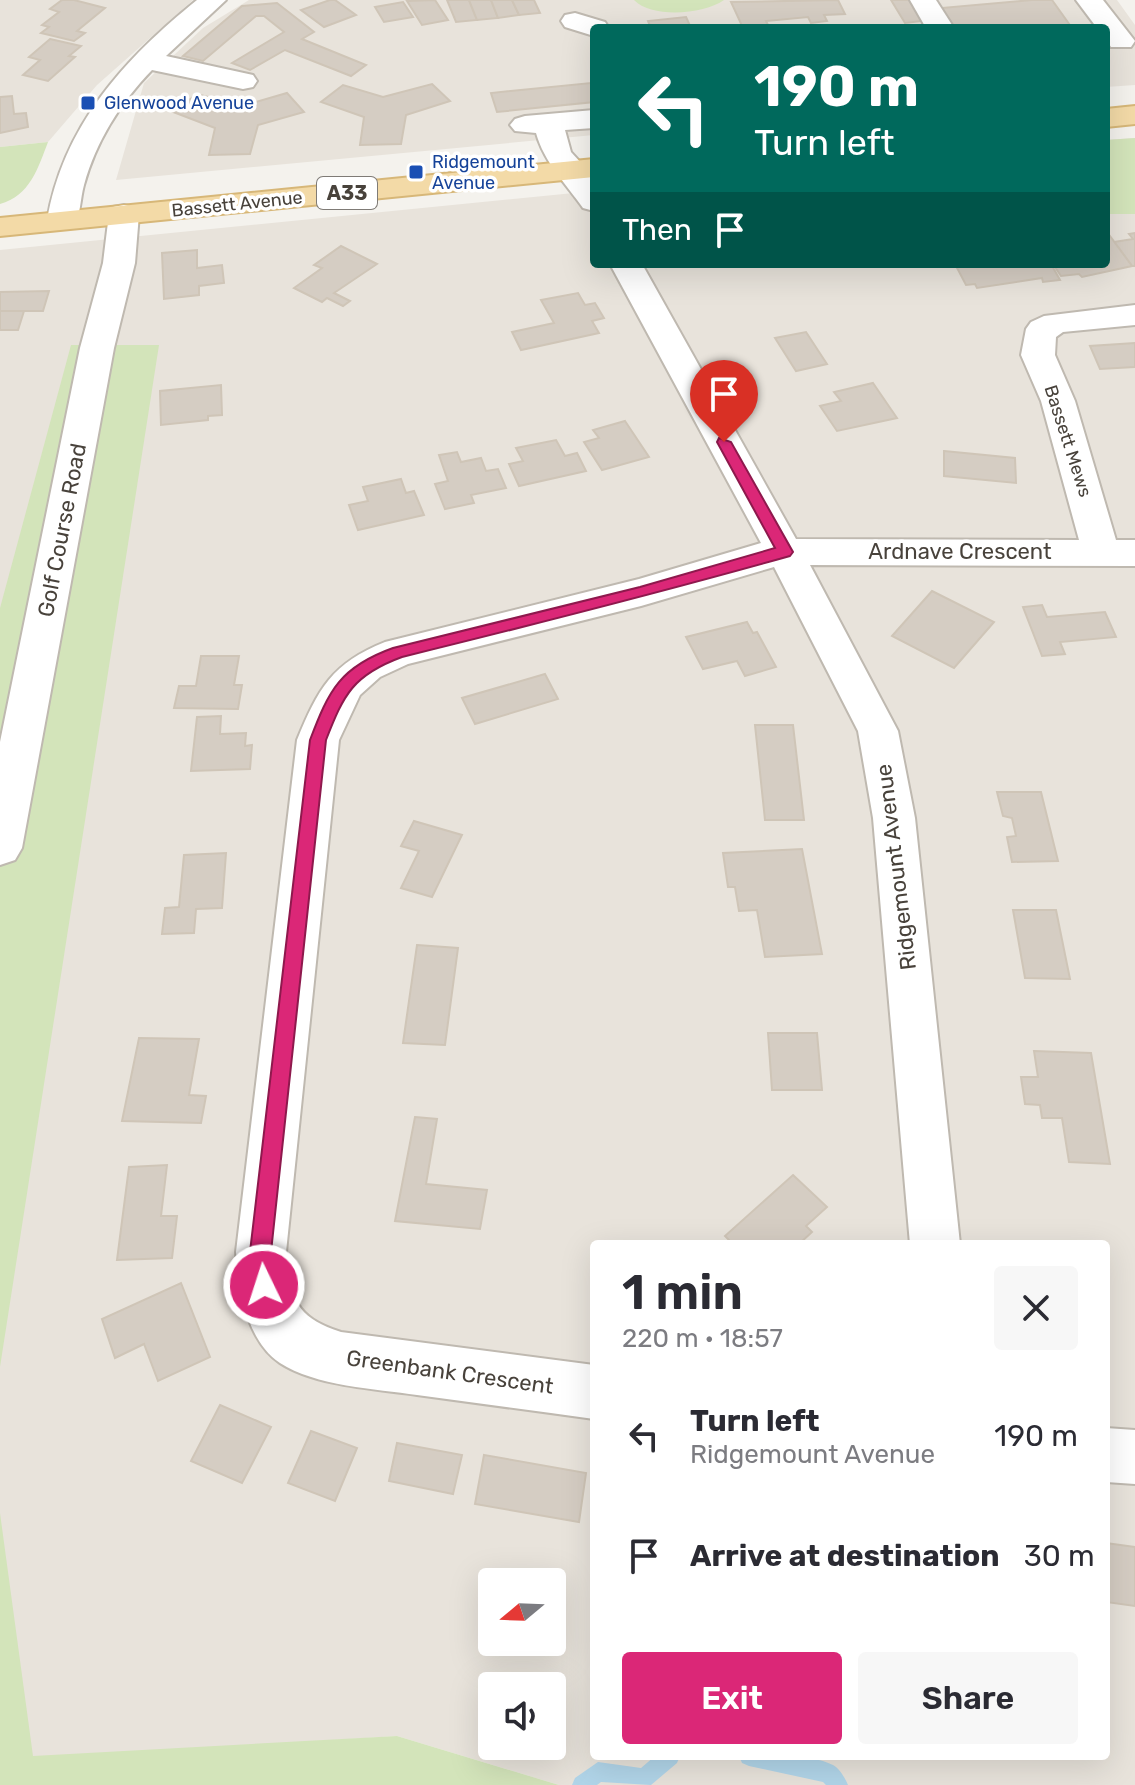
<!DOCTYPE html>
<html lang="en">
<head>
<meta charset="utf-8">
<style>
  :root { --surface:#fff; --page:#f7f7f7; --text:#2b2b33; --muted:#7c7c81; --accent:#db2777 }
  body { margin:0; font-family:Rubik,sans-serif; background:var(--page); color:var(--text); height:100vh; display:flex; flex-direction:column; font-size:30px; white-space:nowrap }
  * { box-sizing:border-box; margin:0 }
  p { font-size:26px; color:var(--muted) }
  .icon { flex:none; width:44px; height:44px; fill:none; stroke:currentColor; stroke-width:2; stroke-linecap:round; stroke-linejoin:round }
  .map { position:relative; flex:1; overflow:hidden }
  .details { position:absolute; left:590px; top:1240px; width:520px; height:520px; display:flex; flex-direction:column; background:var(--surface); border-radius:8px; box-shadow:0 8px 32px #0002 }
  .details>* { flex:none }
  .guide { position:absolute; left:590px; top:24px; width:520px; height:244px; border-radius:8px; box-shadow:0 8px 32px #0002; background:#00695c; color:#fff; overflow:hidden }
  .needle { width:52px; rotate:251deg }
  .buttons { position:absolute; left:478px; top:1568px; display:grid; gap:16px }
  .buttons a { display:grid; place-items:center; width:88px; height:88px; border-radius:8px; background:var(--surface); box-shadow:0 8px 32px #0002; font-size:40px }
  .pin { position:absolute; display:grid; place-items:center; width:68px; height:68px; color:#fff; margin:-82px -34px; border-radius:50% 50% 50% 0; rotate:-45deg; box-shadow:0 0 8px #0007 }
  .pin .icon { rotate:45deg }
  .me { position:absolute; width:88px; margin:-44px; rotate:356deg; stroke-linejoin:round; filter:drop-shadow(0 0 6px #0008) }
  .turn { display:flex; align-items:center; gap:28px; height:168px; padding:0 32px; font-size:36px }
  .turn .icon { width:104px; height:104px; stroke-width:2.5 }
  .turn b { display:block; font-size:56px; line-height:68px }
  .then { display:flex; align-items:center; height:76px; padding:0 32px; background:#0003; gap:16px; font-size:30px }
  .round { display:grid; place-items:center; flex:none; width:84px; height:84px; border-radius:8px; background:var(--page) }
  .head { display:flex; align-items:center; justify-content:space-between; height:136px; padding:0 32px }
  h1 { font-size:48px; font-weight:600; line-height:60px }
  .cta { display:flex; gap:16px; margin-top:auto; padding:16px 32px }
  .cta a { flex:1; height:92px; border-radius:8px; background:var(--accent); color:#fff; font-size:32px; font-weight:600; line-height:92px; text-align:center }
  .cta a+a { background:var(--page); color:var(--text) }
  ul { padding:0; list-style:none }
  li { display:flex; align-items:center; gap:24px; height:120px; padding:0 32px }
  li div { flex:1 }
  li b { display:block; font-size:30px }
  li em { font-style:normal }
  .map>svg:first-child { display:block }
</style>
</head>
<body>
<div class="map">
<svg width="1135" height="1785" viewBox="0 0 1135 1785">
  <rect width="100%" height="100%" fill="#f4f2ed"/>
  <!-- residential -->
  <g fill="#e8e3db" fill-rule="evenodd">
    <polygon points="0,0 193,0 97,85 48,142 0,147"/>
    <polygon points="249,0 1117,0 1135,25 1135,85 1106,87 1106,28 594,28 594,135 116,180 144,83 203,28"/>
    <path d="M1135 138V1785H559L397 1736 0 1761V250L594 191V264H1106V140ZM594 1244H1106V1756H594ZM492 1582H552V1642H492ZM492 1686H552V1746H492Z"/>
  </g>
  <!-- green -->
  <g fill="#d3e4ba">
    <path d="M634 0H724C705 14 652 19 634 0Z"/>
    <polygon points="1135,138 1135,214 1106,214 1106,140"/>
    <path d="M48 142C38 168 30 196 0 204V147Z"/>
    <polygon points="71,345 159,345 0,1367 0,608"/>
    <polygon points="0,1513 33,1756 397,1736 559,1785 0,1785"/>
  </g>
  <g fill="none" stroke-linecap="round" stroke-linejoin="round">
    <!-- stream -->
    <g fill="#b1d5e9" fill-rule="evenodd">
      <polygon points="655,1756 680,1756 677,1763 651,1785 601,1782 597,1785 572,1785 575,1778 598,1762 641,1768"/>
      <path d="M739 1756C765 1756 811 1753 833 1765 840 1769 845 1778 848 1785H826L823 1782 749 1766 742 1763Z"/>
    </g>
  </g>
  <!-- building -->
  <g fill="#d5cdc3" stroke="#cfc5b7" stroke-width="2">
    <polygon points="62,0 74,0 105,8 77,31 85,33 74,41 41,33 49,27 42,25 59,12 50,9"/>
    <polygon points="330,0 335,0 356,15 324,27 301,10"/>
    <polygon points="435,0 448,20 422,25 407,1"/>
    <polygon points="447,0 469,0 477,20 456,22"/>
    <polygon points="469,0 491,0 498,18 477,20"/>
    <polygon points="491,0 512,0 519,15 498,18"/>
    <polygon points="512,0 534,0 540,13 519,15"/>
    <polygon points="838,0 845,14 824,15 827,21 811,23 808,17 766,21 769,27 760,28 743,28 731,2"/>
    <polygon points="891,0 909,0 922,21 905,23"/>
    <polygon points="1032,0 1052,0 1072,28 953,28 941,8"/>
    <polygon points="403,2 413,17 384,22 375,7"/>
    <polygon points="277,3 314,32 302,39 366,65 351,76 285,50 250,70 232,63 284,32 264,16 256,16 203,61 183,56 242,6"/>
    <polygon points="686,17 691,28 651,28 648,21"/>
    <polygon points="50,39 81,46 69,56 75,57 48,81 23,75 40,60 29,57"/>
    <polygon points="591,83 594,102 497,112 491,93"/>
    <polygon points="432,84 450,101 406,115 401,144 360,145 364,117 321,102 343,85 383,97"/>
    <polygon points="287,93 304,112 258,125 250,154 209,155 215,128 173,112 197,94 242,106"/>
    <polygon points="12,96 14,114 26,113 28,127 0,133 0,97"/>
    <polygon points="1135,233 1135,266 1132,266 1114,242 1133,239 1129,234"/>
    <polygon points="1110,236 1132,266 1082,277 1079,274 1061,276 1053,264 1106,264 1106,237"/>
    <polygon points="341,246 377,264 334,293 350,301 343,306 327,298 322,302 294,288 322,268 314,265"/>
    <polygon points="197,250 197,268 222,265 224,283 199,286 199,295 164,299 162,253"/>
    <polygon points="955,264 1051,264 1060,280 1043,282 1042,278 977,288 975,284 966,285"/>
    <polygon points="49,291 43,311 0,311 0,292"/>
    <polygon points="578,293 585,305 595,303 604,318 592,321 599,333 521,350 512,332 554,323 541,300"/>
    <polygon points="0,311 24,311 18,330 0,330"/>
    <polygon points="806,332 827,364 796,371 775,338"/>
    <polygon points="1135,343 1135,367 1100,369 1090,346"/>
    <polygon points="873,383 897,418 837,431 820,406 841,401 834,392"/>
    <polygon points="221,385 222,415 208,416 208,420 161,425 160,391"/>
    <polygon points="625,421 649,457 602,470 584,442 599,438 593,430"/>
    <polygon points="556,440 565,456 577,453 586,471 519,486 509,464 523,461 516,448"/>
    <polygon points="944,451 1015,458 1016,483 944,476"/>
    <polygon points="457,452 461,462 481,458 486,471 498,469 506,488 471,495 474,503 445,509 435,484 448,481 439,455"/>
    <polygon points="401,479 406,493 414,491 424,515 358,530 349,505 368,501 363,487"/>
    <polygon points="932,591 994,622 954,668 892,636"/>
    <polygon points="1042,605 1047,617 1105,612 1116,637 1060,642 1065,654 1042,656 1023,607"/>
    <polygon points="747,622 753,633 757,632 776,667 745,676 737,661 703,669 686,637"/>
    <polygon points="201,656 239,656 234,685 242,685 238,709 174,708 179,686 196,686"/>
    <polygon points="545,674 558,699 475,724 462,698"/>
    <polygon points="221,716 220,734 246,733 245,746 252,745 250,769 191,771 197,717"/>
    <polygon points="755,725 793,725 804,820 765,820"/>
    <polygon points="997,792 1041,792 1058,861 1012,862 1007,837 1016,836 1012,818 1003,816"/>
    <polygon points="414,821 462,835 432,897 401,888 419,851 401,846"/>
    <polygon points="802,849 822,954 765,957 757,910 739,911 735,887 728,887 723,853"/>
    <polygon points="226,853 222,908 196,909 194,933 162,934 165,908 179,907 184,855"/>
    <polygon points="1013,910 1056,910 1070,979 1025,978"/>
    <polygon points="417,945 458,948 445,1045 403,1043"/>
    <polygon points="768,1033 817,1033 822,1090 772,1090"/>
    <polygon points="139,1038 199,1039 189,1095 206,1096 201,1123 122,1121"/>
    <polygon points="1034,1051 1091,1053 1110,1164 1069,1162 1062,1118 1042,1118 1040,1105 1025,1104 1021,1077 1038,1077"/>
    <polygon points="415,1117 437,1119 426,1184 487,1190 480,1229 395,1221"/>
    <polygon points="167,1165 161,1216 177,1216 172,1258 117,1260 129,1167"/>
    <polygon points="793,1175 827,1207 806,1226 812,1232 799,1244 733,1244 725,1236"/>
    <polygon points="181,1283 210,1357 158,1381 144,1344 115,1358 102,1319"/>
    <polygon points="220,1405 271,1427 242,1483 191,1461"/>
    <polygon points="311,1431 357,1448 335,1501 288,1483"/>
    <polygon points="397,1443 462,1455 453,1494 389,1481"/>
    <polygon points="484,1455 586,1473 579,1522 475,1504"/>
    <polygon points="1106,1543 1135,1547 1135,1606 1106,1602"/>
  </g>
  <g fill="none" stroke-linecap="round" stroke-linejoin="round">
    <!-- minor casing -->
    <g stroke="#bfb9b0" stroke-width="4">
      <g id="minor">
        <path d="M197 0H226L166 56 253 75 257 81 253 87 243 89 152 70C121 102 96 141 84 185 80 199 81 215 73 228H51L47 221C63 126 124 59 197 0Z"/>
        <polygon points="910,0 936,0 954,28 926,28"/>
        <polygon points="1076,0 1103,0 1135,41 1131,47 1111,47 1106,40 1106,28 1097,28"/>
        <polygon points="575,13 605,22 609,28 594,28 594,36 565,27 561,21 565,15"/>
        <path d="M594 110V128L565 130 571 152 594 177V211L583 208C566 184 544 162 536 133L515 131 510 125 515 119 525 116Z"/>
        <polygon points="124,205 135,207 139,214 135,263 114,348 22,848 15,860 0,865 0,742 80,348 103,263 109,214 113,207"/>
        <path d="M610 264H642L796 539 1079 540 1041 401 1021 355 1026 329 1031 322 1044 316 1135 305V325L1063 332 1056 337 1055 355 1075 401 1116 540H1135V566L810 565 898 731 915 818 960 1244H910L873 818 858 731 774 567 641 606 408 664 380 677 360 695 339 740 286 1252C291 1298 294 1317 341 1332L594 1365V1419C535 1411 476 1403 417 1395 376 1389 315 1386 280 1363 246 1340 239 1289 236 1252L297 740C318 689 332 663 385 642L639 579 761 543Z"/>
        <polygon points="1106,1428 1135,1430 1135,1484 1106,1482"/>
      </g>
    </g>
    <!-- major casing -->
    <g stroke="#d7b778" stroke-width="4">
      <g id="major">
        <polygon points="1135,106 1135,124 1106,127 1106,109"/>
        <polygon points="594,159 594,177 0,236 0,218"/>
      </g>
    </g>
    <!-- minor -->
    <use href="#minor" fill="#fff" fill-rule="evenodd"/>
    <!-- major -->
    <use href="#major" fill="#f3daa7" fill-rule="evenodd"/>
  </g>
  <!-- route -->
  <path fill="#db2777" stroke="#8e194d" stroke-width="2" d="M719 438 731 442 793 552 790 556C662 592 532 625 402 657 353 675 344 694 326 740L271 1252 275 1285 272 1292 264 1295 257 1292 250 1252 310 740C329 690 340 667 393 648L640 587 775 548 717 442Z"/>
  <!-- markers -->
  <g fill="#1a4fb4" stroke="#fff" stroke-width="3">
    <rect x="80" y="95" width="16" height="16" rx="4"/>
    <rect x="408" y="164" width="16" height="16" rx="4"/>
  </g>
  <g text-anchor="middle" dominant-baseline="central" stroke-width="7" stroke-linejoin="round" paint-order="stroke">
    <!-- far-transit labels -->
    <g font-size="18" fill="#164399" stroke="#fff" text-anchor="start">
      <text x="104" y="103">Glenwood Avenue</text>
      <text x="432" y="162">Ridgemount<tspan x="432" dy="21">Avenue</tspan></text>
    </g>
    <!-- far-street labels -->
    <g font-size="18" fill="#48423b" stroke="#fff">
      <text transform="translate(237 204) rotate(-6)">Bassett Avenue</text>
      <text transform="translate(1068 441) rotate(72)">Bassett Mews</text>
    </g>
    <!-- shield labels -->
    <rect fill="#fff" stroke="#7f7b76" stroke-width="2" x="317" y="177" width="60" height="32" rx="6"/>
    <g font-size="20" font-weight="bold" fill="#48423b">
      <text x="347" y="193">A33</text>
    </g>
    <!-- street labels -->
    <g font-size="22" fill="#48423b" stroke="#fff">
      <text transform="translate(62 530) rotate(-79)">Golf Course Road</text>
      <text x="960" y="551">Ardnave Crescent</text>
      <text transform="translate(896 867) rotate(-97)">Ridgemount Avenue</text>
      <text transform="translate(450 1372) rotate(8)">Greenbank Crescent</text>
    </g>
  </g>
</svg>
<div class="buttons">
<a><svg class="needle" viewBox="-14 -14 28 28"><path d="M0-13l5 13h-10z" fill="#e53935"/><path d="M0 13l5-13h-10z" fill="#7c7c81"/></svg></a>
<a><svg class="icon" aria-label="sound" viewBox="0 0 24 24"><path d="M4 9h4l5-4v14l-5-4H4zM17 9q2 3 0 6"/></svg></a>
</div>
<div class="pin" style="left:724px;top:442px;background:#d93025"><svg class="icon" aria-label="arrive" viewBox="0 0 24 24"><path d="M6 21V4h12l-3 4 3 4H6"/></svg></div>
<svg class="me" style="left:264px;top:1285px" viewBox="-20 -20 40 40"><circle r="17" fill="#db2777" stroke="#fff" stroke-width="3"/><path d="M0-11L8 9 0 5-8 9z" fill="#fff"/></svg>
<div class="guide">
<div class="turn"><svg class="icon" aria-label="left" viewBox="0 0 24 24"><path d="M17 20v-9H6M10 6l-5 5 5 5"/></svg><div><b>190 m</b>Turn left</div></div>
<div class="then">Then<svg class="icon" aria-label="arrive" viewBox="0 0 24 24"><path d="M6 21V4h12l-3 4 3 4H6"/></svg></div>
</div>
<section class="details">
<div class="head"><div><h1>1 min</h1><p>220 m · 18:57</p></div><a class="round"><svg class="icon" aria-label="close" viewBox="0 0 24 24"><path d="M6 6l12 12M18 6L6 18"/></svg></a></div>
<ul>
<li><svg class="icon" aria-label="left" viewBox="0 0 24 24"><path d="M17 20v-9H6M10 6l-5 5 5 5"/></svg><div><b>Turn left</b><p>Ridgemount Avenue</p></div><em>190 m</em></li>
<li><svg class="icon" aria-label="arrive" viewBox="0 0 24 24"><path d="M6 21V4h12l-3 4 3 4H6"/></svg><div><b>Arrive at destination</b></div><em>30 m</em></li>
</ul>
<div class="cta"><a>Exit</a><a>Share</a></div>
</section>
</div>
</body>
</html>
